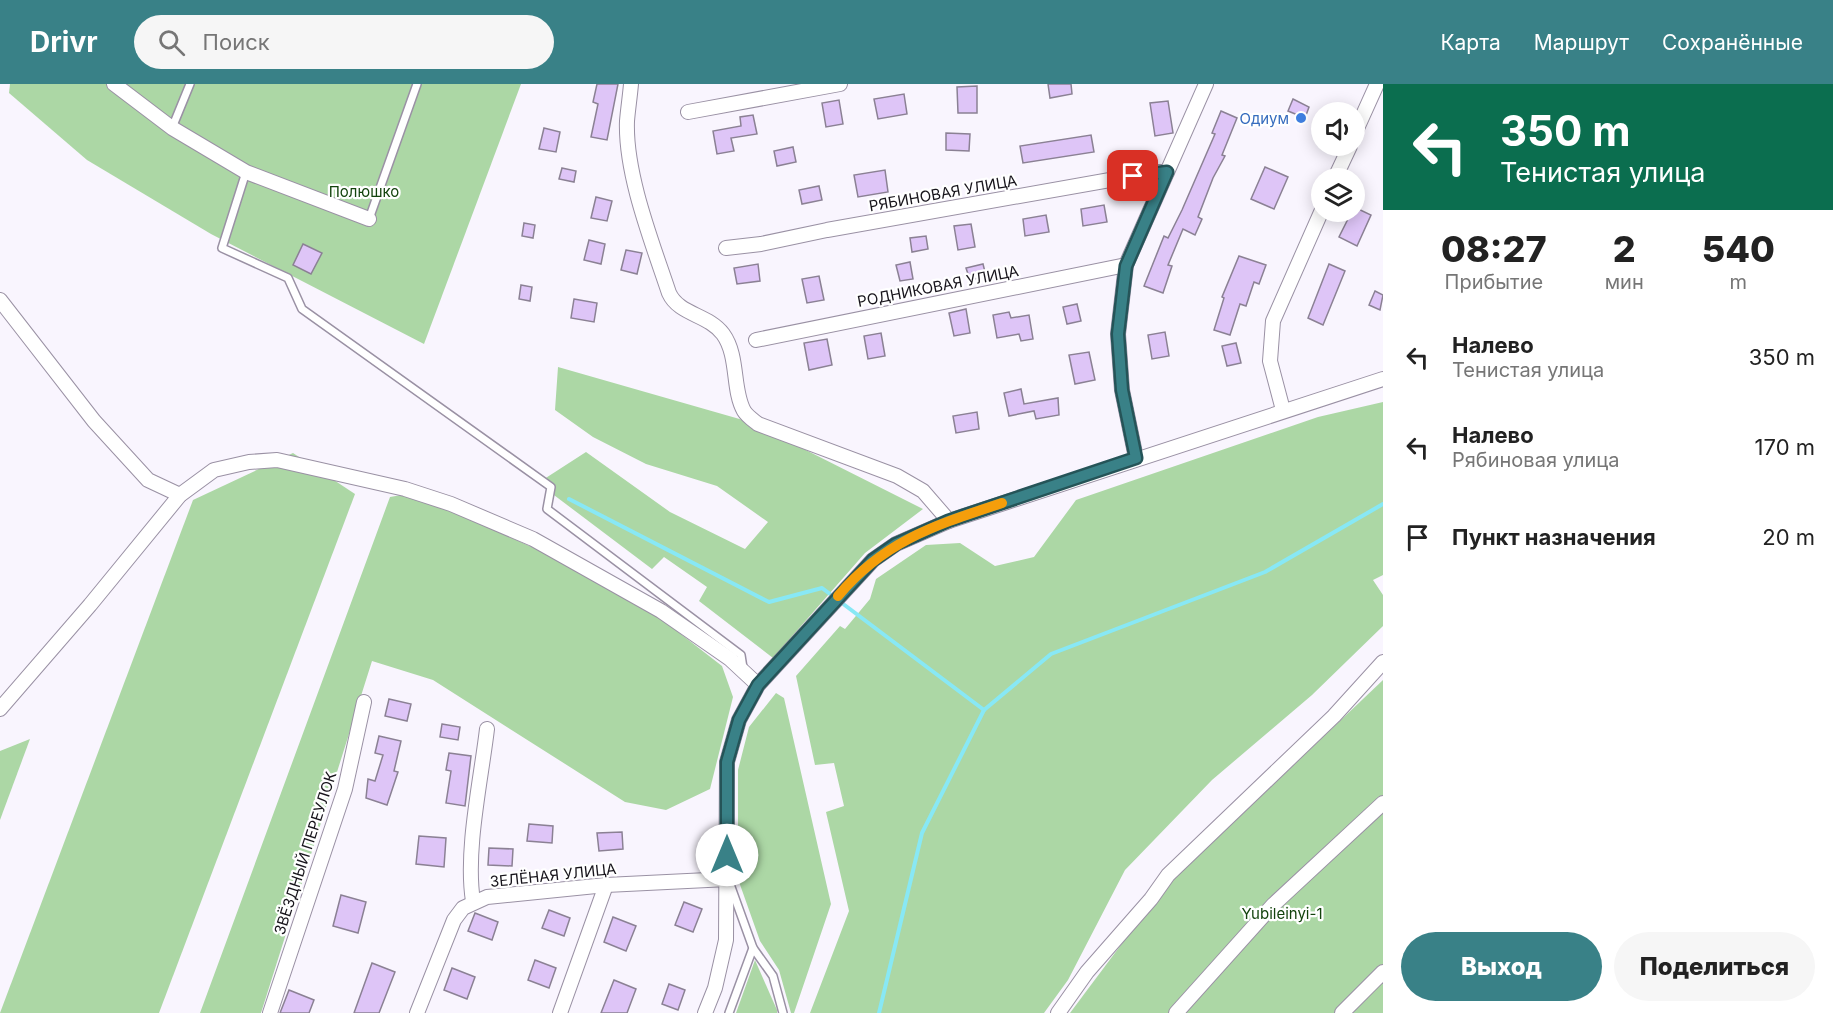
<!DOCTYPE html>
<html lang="ru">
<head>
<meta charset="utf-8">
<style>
  :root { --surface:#fff; --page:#f6f6f6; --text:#222; --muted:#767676; --accent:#398187 }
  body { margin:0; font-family:Inter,sans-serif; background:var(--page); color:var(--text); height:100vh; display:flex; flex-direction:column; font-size:22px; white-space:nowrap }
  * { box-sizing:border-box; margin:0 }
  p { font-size:20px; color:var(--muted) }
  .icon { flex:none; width:33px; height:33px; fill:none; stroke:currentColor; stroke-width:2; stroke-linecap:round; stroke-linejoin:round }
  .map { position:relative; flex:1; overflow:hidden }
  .side { display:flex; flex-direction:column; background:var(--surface); width:450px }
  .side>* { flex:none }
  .top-card { background:#0b6e4f; color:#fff; overflow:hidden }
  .tools { position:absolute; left:1311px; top:18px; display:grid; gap:12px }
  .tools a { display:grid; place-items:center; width:54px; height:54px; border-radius:50%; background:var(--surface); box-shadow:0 3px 15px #0003; font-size:30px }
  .pin { position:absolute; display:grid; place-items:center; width:51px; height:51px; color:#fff; margin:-26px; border-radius:12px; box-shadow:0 3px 9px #0006 }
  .me { position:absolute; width:66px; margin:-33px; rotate:0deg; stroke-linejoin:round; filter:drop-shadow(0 0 4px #0008) }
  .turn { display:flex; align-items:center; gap:21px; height:126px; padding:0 18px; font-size:27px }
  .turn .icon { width:78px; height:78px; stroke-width:2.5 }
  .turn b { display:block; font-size:42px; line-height:51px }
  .eta { display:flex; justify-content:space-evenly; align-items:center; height:102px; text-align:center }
  .eta b { font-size:36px; font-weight:800; line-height:42px }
  .button { display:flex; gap:12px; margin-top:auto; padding:12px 18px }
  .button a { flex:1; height:69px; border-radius:36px; background:var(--accent); color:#fff; font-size:24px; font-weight:800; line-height:69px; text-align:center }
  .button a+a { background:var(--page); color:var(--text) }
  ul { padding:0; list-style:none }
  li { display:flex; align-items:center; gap:18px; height:90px; padding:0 18px }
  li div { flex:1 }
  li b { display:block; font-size:22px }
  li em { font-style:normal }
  header { display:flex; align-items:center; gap:36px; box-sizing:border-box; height:84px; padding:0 30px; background:var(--accent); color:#fff }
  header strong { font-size:28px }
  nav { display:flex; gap:33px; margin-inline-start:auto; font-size:21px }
  .search { width:420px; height:54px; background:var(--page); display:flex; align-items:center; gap:15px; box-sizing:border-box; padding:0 21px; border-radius:33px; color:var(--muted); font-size:22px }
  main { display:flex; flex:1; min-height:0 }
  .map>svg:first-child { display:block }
</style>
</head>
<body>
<header>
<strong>Drivr</strong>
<div class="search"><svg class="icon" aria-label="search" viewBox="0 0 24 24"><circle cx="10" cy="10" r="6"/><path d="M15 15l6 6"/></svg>Поиск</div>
<nav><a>Карта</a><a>Маршрут</a><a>Сохранённые</a></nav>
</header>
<main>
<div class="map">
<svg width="1383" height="929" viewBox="0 0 1383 929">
  <rect width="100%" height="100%" fill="#f9f5fe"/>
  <!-- green -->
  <g fill="#acd7a5">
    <polygon points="10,0 521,0 424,260 211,150 87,76 9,9"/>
    <polygon points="558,283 750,338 923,425 865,469 773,574 699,517 707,503 664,473 652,485 538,399 586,368 670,428 745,465 768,438 717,402 646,380 593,353 555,326"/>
    <polygon points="1383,318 1383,491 1373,496 1383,511 1383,542 1312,611 1212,696 1125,786 1068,896 1044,929 810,929 849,827 826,728 844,722 834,679 815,681 796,592 840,542 845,545 870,515 876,495 926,461 960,459 995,482 1034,473 1076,416 1318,333"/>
    <polygon points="293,369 355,410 159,929 0,929 193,416"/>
    <polygon points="413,409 547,470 664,537 722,582 733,613 710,705 666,726 625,718 433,596 372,577 261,929 200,929 390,413"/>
    <polygon points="1383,596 1383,929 1070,929 1162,806"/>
    <polygon points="776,609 784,614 831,820 794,929 791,929 779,886 760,857 738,795 738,686 749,643"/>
    <polygon points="30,655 0,736 0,667"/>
    <polygon points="755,876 777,926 777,929 736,929"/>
  </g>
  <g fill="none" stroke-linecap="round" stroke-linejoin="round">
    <!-- stream -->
    <g stroke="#88e8f5" stroke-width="4">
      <polyline points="569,415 769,518 822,504 984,626 1051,570 1265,488 1383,420"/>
      <polyline points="879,929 922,749 984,626"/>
    </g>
  </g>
  <!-- building -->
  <g fill="#dec5f7" stroke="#8b8194" stroke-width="1.5">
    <polygon points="597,0 618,0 607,56 591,53 598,20 593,18"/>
    <polygon points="1048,0 1071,0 1072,10 1050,14"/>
    <polygon points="977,2 977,29 958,29 957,3"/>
    <polygon points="904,10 907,30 878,35 874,15"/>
    <polygon points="1293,15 1309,23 1305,34 1288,27"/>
    <polygon points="839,16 843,40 826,43 822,19"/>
    <polygon points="1168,17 1173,49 1155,52 1150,19"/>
    <polygon points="1221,27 1237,34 1222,71 1225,72 1213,94 1198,133 1202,135 1195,151 1183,145 1168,181 1172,182 1163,209 1144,202 1164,152 1168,154 1182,126 1215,50 1212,49"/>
    <polygon points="753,31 757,50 731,54 734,67 717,70 713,47 741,42 740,33"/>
    <polygon points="544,44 560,48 556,68 539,65"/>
    <polygon points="946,49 970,50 969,67 946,66"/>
    <polygon points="1091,51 1094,68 1023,79 1020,62"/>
    <polygon points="793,63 796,78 777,82 774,67"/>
    <polygon points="1265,83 1288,93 1274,125 1251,115"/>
    <polygon points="562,84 576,87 574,98 559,95"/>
    <polygon points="885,86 888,108 858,113 854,91"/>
    <polygon points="819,102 822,116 802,120 799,106"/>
    <polygon points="596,113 612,117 607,137 591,134"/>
    <polygon points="1104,121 1107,138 1083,142 1081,125"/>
    <polygon points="1354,123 1371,131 1357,162 1339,153"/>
    <polygon points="1046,131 1049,148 1025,152 1023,135"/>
    <polygon points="524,139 535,141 533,154 522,152"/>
    <polygon points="971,140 975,163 958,166 954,142"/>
    <polygon points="926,152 928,165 912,168 910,154"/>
    <polygon points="589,156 605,160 601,180 584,176"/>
    <polygon points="303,160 322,169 311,190 293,181"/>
    <polygon points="626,166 642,169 637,190 621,186"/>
    <polygon points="1239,172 1266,181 1259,200 1254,198 1246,222 1240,220 1230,251 1214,246 1224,214 1222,213"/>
    <polygon points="910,178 913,195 900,197 896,181"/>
    <polygon points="758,180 760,197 737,200 734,184"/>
    <polygon points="983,180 986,192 970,196 966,184"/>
    <polygon points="1329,180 1345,187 1323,241 1308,234"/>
    <polygon points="819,192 824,216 807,219 802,195"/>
    <polygon points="521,201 532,203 530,217 519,215"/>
    <polygon points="1375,207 1383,211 1380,226 1369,221"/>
    <polygon points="574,215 597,219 594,238 571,234"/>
    <polygon points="1077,220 1081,237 1067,240 1063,223"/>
    <polygon points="966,225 970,249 954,252 949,229"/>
    <polygon points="1009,228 1011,234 1029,231 1033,255 1021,257 1019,250 997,254 993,231"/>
    <polygon points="1165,248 1169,272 1152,275 1148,251"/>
    <polygon points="881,249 885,272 868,275 864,252"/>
    <polygon points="827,255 832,281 809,286 804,259"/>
    <polygon points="1236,259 1241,279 1227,282 1222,262"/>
    <polygon points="1089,268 1095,296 1075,300 1069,271"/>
    <polygon points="1021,305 1024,320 1058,314 1059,331 1036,335 1034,327 1009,332 1004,309"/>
    <polygon points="977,328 979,345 956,349 953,332"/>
    <polygon points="389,615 411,620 407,637 385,632"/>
    <polygon points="442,640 460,643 458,656 440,653"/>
    <polygon points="379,652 401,657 394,687 398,688 387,721 366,714 368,695 375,697 383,671 375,669"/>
    <polygon points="449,669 471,672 465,722 446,719 451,687 446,686"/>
    <polygon points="529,740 553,742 552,759 527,757"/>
    <polygon points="622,748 623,765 599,767 597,749"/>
    <polygon points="419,752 446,754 444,783 416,780"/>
    <polygon points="489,764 513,765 512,782 488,781"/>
    <polygon points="341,811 366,818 358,849 333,842"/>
    <polygon points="684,818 702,825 693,848 675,841"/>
    <polygon points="549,826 570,834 564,852 542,844"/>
    <polygon points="475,829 498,838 492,856 468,847"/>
    <polygon points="613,833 636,842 626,867 604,858"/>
    <polygon points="535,876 556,884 549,904 528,896"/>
    <polygon points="372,879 395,888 379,929 354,929"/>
    <polygon points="452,884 475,893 467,915 444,906"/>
    <polygon points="614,896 636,905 627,929 601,929"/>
    <polygon points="669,900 685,906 678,926 662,920"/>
    <polygon points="289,906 314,916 309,929 280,929"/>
  </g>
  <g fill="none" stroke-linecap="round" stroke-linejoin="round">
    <!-- lane casing -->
    <g stroke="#9a91a4" stroke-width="10">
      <g id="lane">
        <polyline points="172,44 190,0"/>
        <polyline points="246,88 222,164 288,194 302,225 551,403 547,425 741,571 743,584"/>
        <polyline points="369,135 417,0"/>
        <polyline points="731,803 753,864 773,892 783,929"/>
        <polyline points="729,929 753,864"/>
      </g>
    </g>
    <!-- street casing -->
    <g stroke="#9a91a4" stroke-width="16">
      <g id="street">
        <polyline points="114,0 172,44 246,88 369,135"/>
        <path d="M631 0C630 12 628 25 627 37 625 90 652 158 669 209 679 231 708 230 723 250 739 272 732 306 744 327 747 332 753 336 758 340L897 392 923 407 949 437"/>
        <polyline points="688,28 840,0"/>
        <polyline points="1354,51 1377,0"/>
        <polyline points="1335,94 1350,62"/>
        <polyline points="726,164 761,160 827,146 1155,88 1167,88"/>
        <polyline points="0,216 94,337 148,396 180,411"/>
        <polyline points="756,256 1126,181"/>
        <polyline points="1283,326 1270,277 1273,237 1322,126"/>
        <polyline points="1136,374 1122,306 1118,250 1126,181 1206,0"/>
        <polyline points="0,625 90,521 180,411 214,386 249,378 277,376 405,405 451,420 533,455 661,527 730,575 758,601"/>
        <path d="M473 817C465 767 481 696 487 645"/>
        <polyline points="270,929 345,705 364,618"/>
        <polyline points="417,929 454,836 463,824 487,813 606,801 728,795"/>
        <polyline points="560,929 606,801"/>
        <polyline points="705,929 715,904 726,856 727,678 739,636 758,601 873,476 896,460 949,437 1383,295"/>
        <polyline points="1058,929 1087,888 1151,815 1168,791 1334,632 1383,578"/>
        <polyline points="1176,929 1273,821 1383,719"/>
        <polyline points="1342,929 1383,888"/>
      </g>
    </g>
    <!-- lane -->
    <use href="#lane" stroke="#fff" stroke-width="7"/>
    <!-- street -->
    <use href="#street" stroke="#fff" stroke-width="14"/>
  </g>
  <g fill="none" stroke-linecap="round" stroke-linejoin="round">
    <!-- route casing -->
    <g stroke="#255458" stroke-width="15">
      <polyline id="route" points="727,771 727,678 739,636 758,601 873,476 896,460 948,437 1136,374 1122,306 1118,250 1126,182 1167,88 1133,92"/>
    </g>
    <!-- route -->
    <use href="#route" stroke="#398187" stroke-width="10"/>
    <!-- slow -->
    <path stroke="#f59e0b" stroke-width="10" d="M838 512C885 456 936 441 1002 419"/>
  </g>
  <!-- markers -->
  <circle fill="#3f7fe0" stroke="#fff" stroke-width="2" cx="1301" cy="34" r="6"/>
  <g text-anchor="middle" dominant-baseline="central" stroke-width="4.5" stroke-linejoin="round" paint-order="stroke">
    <!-- shop labels -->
    <g font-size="15" fill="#366cbe" stroke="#fff" text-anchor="end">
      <text x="1289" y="34">Одиум</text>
    </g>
    <!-- park labels -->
    <g font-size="15" fill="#13430d" stroke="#fff">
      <text x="364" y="107">Полюшко</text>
      <text x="1282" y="829">Yubileinyi-1</text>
    </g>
    <!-- street labels -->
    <g font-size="15" fill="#17141b" stroke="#fff">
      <text transform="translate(943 109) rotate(-10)">РЯБИНОВАЯ УЛИЦА</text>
      <text transform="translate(938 202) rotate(-11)">РОДНИКОВАЯ УЛИЦА</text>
      <text transform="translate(305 769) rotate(-72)">ЗВЁЗДНЫЙ ПЕРЕУЛОК</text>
      <text transform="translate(553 791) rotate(-6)">ЗЕЛЁНАЯ УЛИЦА</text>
    </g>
  </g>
</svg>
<div class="tools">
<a><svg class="icon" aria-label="sound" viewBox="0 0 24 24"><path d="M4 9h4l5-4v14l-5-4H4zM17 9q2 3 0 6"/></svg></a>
<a><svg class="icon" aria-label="layers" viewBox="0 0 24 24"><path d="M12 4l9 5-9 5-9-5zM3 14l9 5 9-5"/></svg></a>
</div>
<div class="pin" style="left:1133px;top:92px;background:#d93025"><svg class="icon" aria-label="arrive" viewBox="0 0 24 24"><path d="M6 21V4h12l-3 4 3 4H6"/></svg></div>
<svg class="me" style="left:727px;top:771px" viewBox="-20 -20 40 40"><circle r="19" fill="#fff"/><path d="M0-13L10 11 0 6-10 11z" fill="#398187"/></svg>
</div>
<section class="side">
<div class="top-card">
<div class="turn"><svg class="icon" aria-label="left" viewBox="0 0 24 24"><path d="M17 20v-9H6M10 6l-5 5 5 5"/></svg><div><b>350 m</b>Тенистая улица</div></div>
</div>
<div class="eta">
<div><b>08:27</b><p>Прибытие</p></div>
<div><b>2</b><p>мин</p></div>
<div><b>540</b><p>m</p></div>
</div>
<ul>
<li><svg class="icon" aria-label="left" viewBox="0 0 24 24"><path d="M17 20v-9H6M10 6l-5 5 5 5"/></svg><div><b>Налево</b><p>Тенистая улица</p></div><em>350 m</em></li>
<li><svg class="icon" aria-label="left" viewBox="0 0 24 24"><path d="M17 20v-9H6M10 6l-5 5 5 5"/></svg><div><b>Налево</b><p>Рябиновая улица</p></div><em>170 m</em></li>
<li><svg class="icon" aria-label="arrive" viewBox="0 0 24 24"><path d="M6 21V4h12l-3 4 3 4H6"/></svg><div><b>Пункт назначения</b></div><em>20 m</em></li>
</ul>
<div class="button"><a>Выход</a><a>Поделиться</a></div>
</section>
</main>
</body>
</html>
